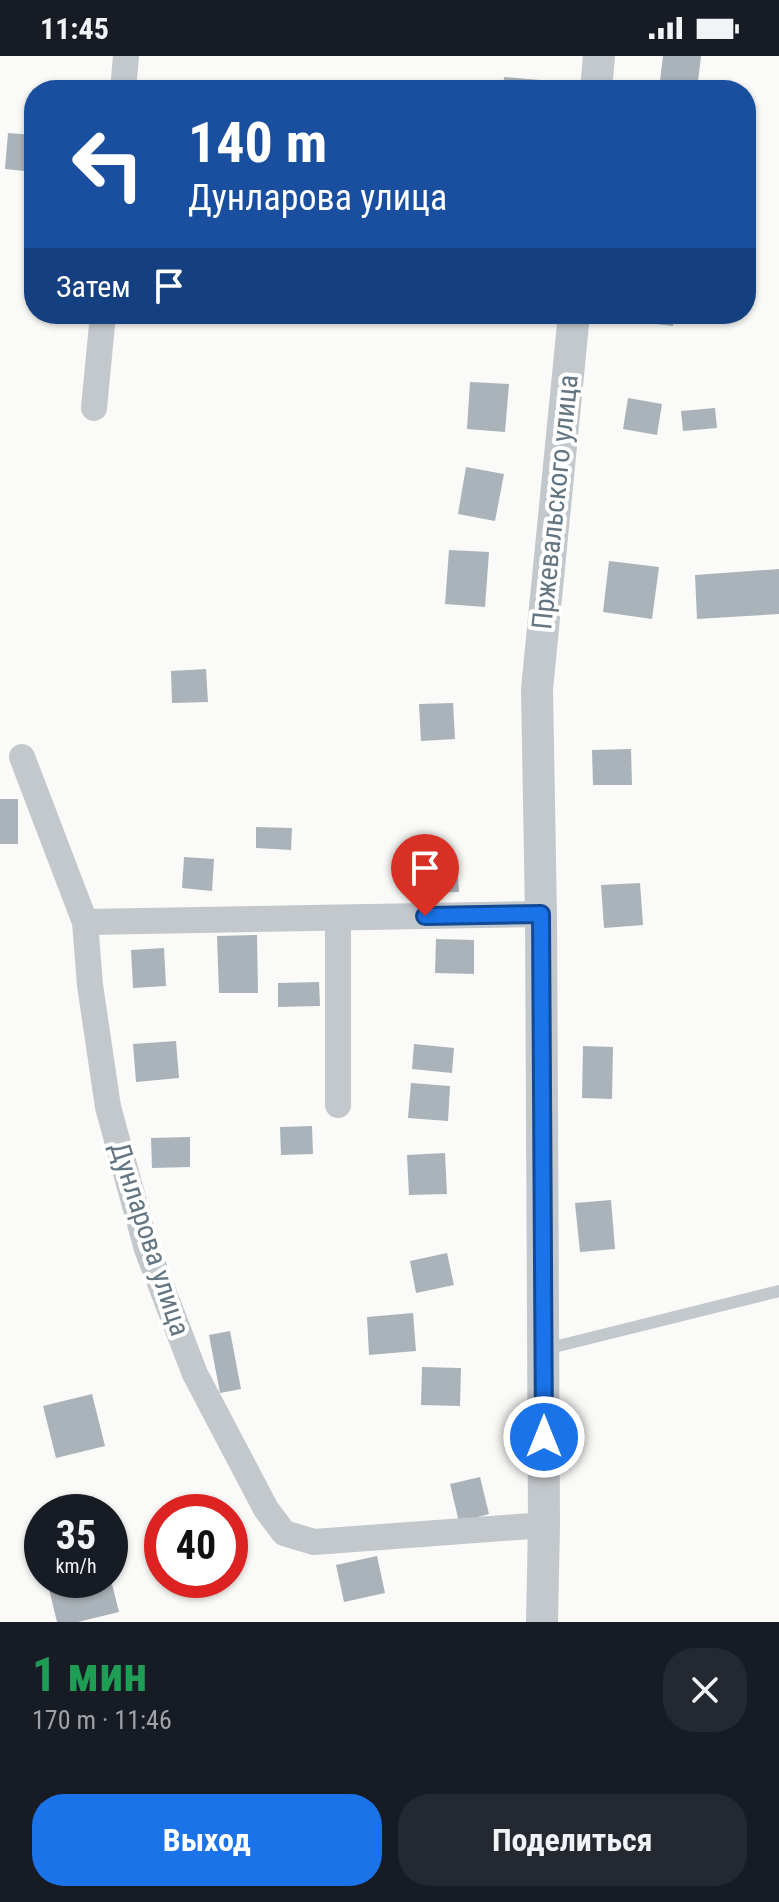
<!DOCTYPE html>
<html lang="ru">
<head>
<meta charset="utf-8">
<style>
  :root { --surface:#171b24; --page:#242831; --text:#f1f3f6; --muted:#9ea1a6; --accent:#1a73e8 }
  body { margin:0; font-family:"Roboto Condensed",sans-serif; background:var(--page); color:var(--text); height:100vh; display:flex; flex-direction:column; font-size:30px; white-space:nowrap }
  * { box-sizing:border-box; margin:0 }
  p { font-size:26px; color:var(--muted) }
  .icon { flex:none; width:44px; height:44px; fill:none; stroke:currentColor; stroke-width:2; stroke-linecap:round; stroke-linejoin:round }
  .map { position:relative; height:1566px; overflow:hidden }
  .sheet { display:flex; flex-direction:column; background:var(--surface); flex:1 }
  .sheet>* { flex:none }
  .hud { position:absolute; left:24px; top:24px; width:732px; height:244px; border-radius:32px; box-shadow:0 2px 6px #0004; background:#1a4fa0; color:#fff; overflow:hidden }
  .speed { position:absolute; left:24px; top:1438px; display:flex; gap:16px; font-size:40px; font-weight:700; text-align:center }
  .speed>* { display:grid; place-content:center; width:104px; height:104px; border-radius:50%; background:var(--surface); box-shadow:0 2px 6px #0004; line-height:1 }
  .speed small { font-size:20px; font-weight:400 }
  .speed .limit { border:12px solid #d22; background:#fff; color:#111 }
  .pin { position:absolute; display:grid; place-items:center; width:68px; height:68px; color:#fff; margin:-82px -34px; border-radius:50% 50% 50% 0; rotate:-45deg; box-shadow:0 0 8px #0007 }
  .pin .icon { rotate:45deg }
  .me { position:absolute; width:88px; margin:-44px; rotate:0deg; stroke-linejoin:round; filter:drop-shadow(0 0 6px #0008) }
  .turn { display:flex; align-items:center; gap:28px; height:168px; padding:0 32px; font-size:36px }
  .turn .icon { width:104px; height:104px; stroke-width:2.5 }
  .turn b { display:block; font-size:56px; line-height:68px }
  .then { display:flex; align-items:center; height:76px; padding:0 32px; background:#0003; gap:16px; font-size:30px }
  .round { display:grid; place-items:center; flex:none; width:84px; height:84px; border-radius:32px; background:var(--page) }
  .summary { display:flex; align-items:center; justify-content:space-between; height:136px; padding:0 32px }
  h1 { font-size:48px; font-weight:700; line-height:60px; color:#1e9e55 }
  .primary-button { display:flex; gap:16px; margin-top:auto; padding:16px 32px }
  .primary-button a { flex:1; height:92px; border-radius:32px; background:var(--accent); color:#fff; font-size:32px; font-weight:700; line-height:92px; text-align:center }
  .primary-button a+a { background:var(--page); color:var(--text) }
  .status { display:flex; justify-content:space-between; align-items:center; height:56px; padding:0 40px; background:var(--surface); direction:ltr }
  .status svg { height:22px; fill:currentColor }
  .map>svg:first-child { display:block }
</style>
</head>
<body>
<div class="status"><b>11:45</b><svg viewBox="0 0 49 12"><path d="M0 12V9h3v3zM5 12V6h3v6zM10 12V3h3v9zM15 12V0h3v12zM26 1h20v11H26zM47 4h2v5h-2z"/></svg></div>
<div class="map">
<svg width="779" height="1566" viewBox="0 0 779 1566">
  <rect width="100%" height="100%" fill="#fafaf8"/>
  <!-- building -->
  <g fill="#aab3b9">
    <polygon points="663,0 701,0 697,34 659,33"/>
    <polygon points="504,21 540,24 539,34 503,34"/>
    <polygon points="8,77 34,79 34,116 5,113"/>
    <polygon points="633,258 674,258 673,270 632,265"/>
    <polygon points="470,326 509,328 505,376 467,373"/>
    <polygon points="628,342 662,348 657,379 623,373"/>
    <polygon points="715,352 717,372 683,375 681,355"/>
    <polygon points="466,411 504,418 495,465 458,458"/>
    <polygon points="449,494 489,496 485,551 445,548"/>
    <polygon points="609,505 659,511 652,563 603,556"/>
    <polygon points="779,513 779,558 697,563 695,519"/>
    <polygon points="206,613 208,646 172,647 171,615"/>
    <polygon points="453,647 455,683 421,685 419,648"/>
    <polygon points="631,693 632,729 593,729 592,694"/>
    <rect x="0" y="743" width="18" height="45"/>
    <polygon points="256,771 292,772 291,794 256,792"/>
    <polygon points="184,801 214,803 212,835 182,832"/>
    <polygon points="457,806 459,836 426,837 425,808"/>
    <polygon points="640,827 643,869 604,872 601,829"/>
    <polygon points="257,879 258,937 219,937 217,880"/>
    <polygon points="436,883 474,884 474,918 435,917"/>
    <polygon points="164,892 166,930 133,932 131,894"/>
    <polygon points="319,926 320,950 278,951 278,927"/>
    <polygon points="176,985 179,1022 136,1026 133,988"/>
    <polygon points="414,988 454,992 452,1017 412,1013"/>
    <polygon points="583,990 613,991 612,1043 582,1042"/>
    <polygon points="411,1027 450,1030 448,1065 408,1062"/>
    <polygon points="312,1070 313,1098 281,1099 280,1071"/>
    <polygon points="190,1081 190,1111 152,1112 151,1082"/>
    <polygon points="445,1097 447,1138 409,1139 407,1099"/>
    <polygon points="611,1144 615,1193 580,1196 575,1147"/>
    <polygon points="447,1197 454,1229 416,1237 410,1205"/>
    <polygon points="413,1257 416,1295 369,1299 367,1261"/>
    <polygon points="230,1275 241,1333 220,1337 209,1279"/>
    <polygon points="422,1311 461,1312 460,1350 421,1349"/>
    <polygon points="92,1338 105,1390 56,1402 43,1350"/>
    <polygon points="480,1421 489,1458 459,1466 450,1428"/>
    <polygon points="377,1500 385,1537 344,1546 336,1509"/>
    <polygon points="67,1524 111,1524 119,1556 78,1566 57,1566 48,1529"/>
  </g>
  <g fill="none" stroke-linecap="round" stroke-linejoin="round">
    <!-- service -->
    <polyline stroke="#c3c8cc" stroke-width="12" points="546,1293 779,1235"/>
    <!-- minor -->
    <g stroke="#c3c8cc" stroke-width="26">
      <polyline points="123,34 126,0"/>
      <polyline points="94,352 103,258"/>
      <polyline points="22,701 85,866 90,929 108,1051 147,1193 195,1318 266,1453 284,1477 314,1486 544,1469"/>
      <polyline points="85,866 541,858"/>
      <polyline points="338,1049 338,862"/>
    </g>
    <!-- tertiary -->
    <g stroke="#c3c8cc" stroke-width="32">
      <polyline points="596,34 599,0"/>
      <polyline points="542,1566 544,1469 541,858 537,633 574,258"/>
    </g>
  </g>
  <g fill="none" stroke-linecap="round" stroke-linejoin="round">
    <!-- route casing -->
    <g stroke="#114b97" stroke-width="20">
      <polyline id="route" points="425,860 541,858 544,1381"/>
    </g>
    <!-- route -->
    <use href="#route" stroke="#1a73e8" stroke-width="14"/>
  </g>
  <g text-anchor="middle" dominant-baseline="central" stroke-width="8" stroke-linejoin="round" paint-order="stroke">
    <!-- street labels -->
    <g font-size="28" fill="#657683" stroke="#fff">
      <text transform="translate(555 446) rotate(-84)">Пржевальского улица</text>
      <text transform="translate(150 1183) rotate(72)">Дунларова улица</text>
    </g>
  </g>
</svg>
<div class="speed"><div>35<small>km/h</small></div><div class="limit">40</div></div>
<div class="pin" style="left:425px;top:860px;background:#d93025"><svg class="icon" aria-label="arrive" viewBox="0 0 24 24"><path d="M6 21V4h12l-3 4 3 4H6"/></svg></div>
<svg class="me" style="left:544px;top:1381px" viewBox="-20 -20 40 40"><circle r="17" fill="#1a73e8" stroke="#fff" stroke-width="3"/><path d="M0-11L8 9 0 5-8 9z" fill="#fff"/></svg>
<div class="hud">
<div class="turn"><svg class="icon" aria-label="left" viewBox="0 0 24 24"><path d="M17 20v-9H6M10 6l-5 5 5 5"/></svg><div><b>140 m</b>Дунларова улица</div></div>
<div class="then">Затем<svg class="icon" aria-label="arrive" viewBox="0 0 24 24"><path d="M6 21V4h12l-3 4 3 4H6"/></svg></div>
</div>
</div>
<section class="sheet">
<div class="summary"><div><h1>1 мин</h1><p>170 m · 11:46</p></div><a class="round"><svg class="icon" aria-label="close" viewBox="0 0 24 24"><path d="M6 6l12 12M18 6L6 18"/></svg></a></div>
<div class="primary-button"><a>Выход</a><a>Поделиться</a></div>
</section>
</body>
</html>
